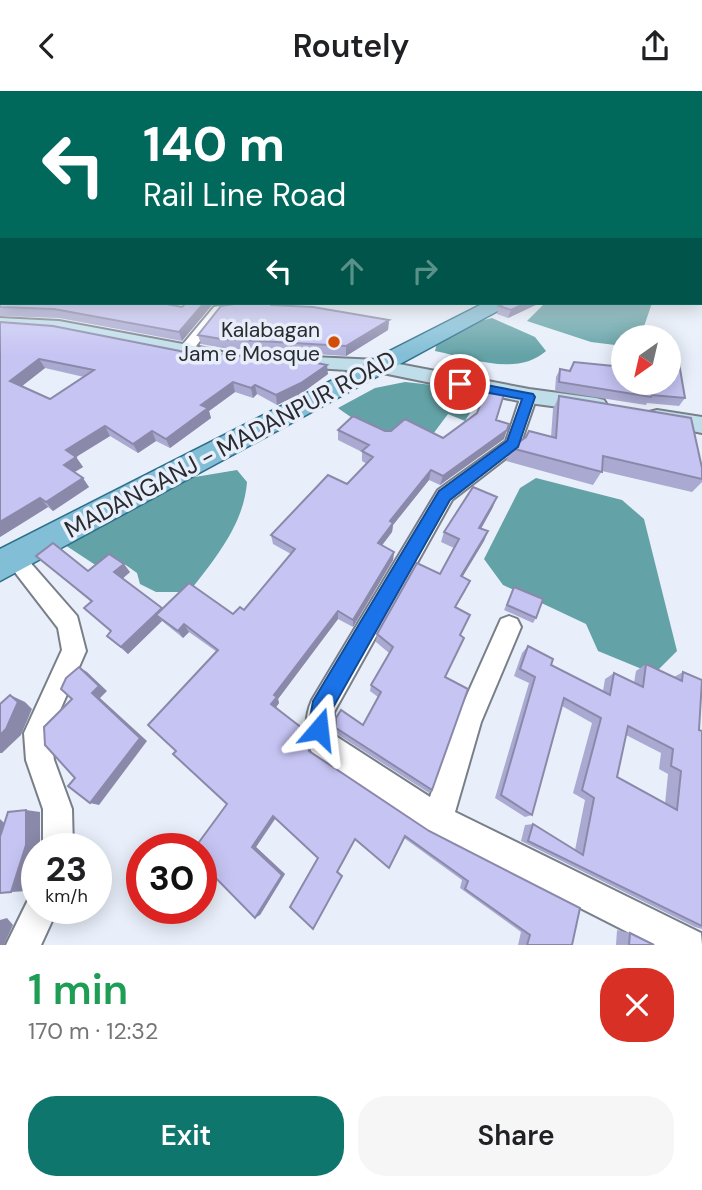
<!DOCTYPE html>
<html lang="en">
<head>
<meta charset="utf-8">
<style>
  :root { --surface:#fff; --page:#f6f6f6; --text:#202124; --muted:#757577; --accent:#0f766e }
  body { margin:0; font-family:"DM Sans",sans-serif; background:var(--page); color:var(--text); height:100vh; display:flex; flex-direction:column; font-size:26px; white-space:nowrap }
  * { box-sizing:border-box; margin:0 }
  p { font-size:23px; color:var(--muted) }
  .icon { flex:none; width:38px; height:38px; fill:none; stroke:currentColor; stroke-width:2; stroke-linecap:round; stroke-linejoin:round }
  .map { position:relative; height:854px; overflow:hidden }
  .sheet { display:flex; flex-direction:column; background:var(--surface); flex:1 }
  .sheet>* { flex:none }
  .top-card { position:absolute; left:0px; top:0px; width:704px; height:214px; box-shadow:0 4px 18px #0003; background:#00695c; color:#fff; overflow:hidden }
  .needle { width:46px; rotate:214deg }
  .fabs { position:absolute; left:611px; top:234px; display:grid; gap:14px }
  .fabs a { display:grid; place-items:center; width:70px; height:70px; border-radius:50%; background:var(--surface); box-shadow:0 4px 18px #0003; font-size:35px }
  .speed { position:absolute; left:21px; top:742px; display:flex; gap:14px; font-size:35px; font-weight:700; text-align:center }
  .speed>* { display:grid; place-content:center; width:91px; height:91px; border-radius:50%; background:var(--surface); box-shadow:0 4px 18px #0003; line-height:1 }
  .speed small { font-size:18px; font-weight:400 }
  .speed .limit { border:10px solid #d22; background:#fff; color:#111 }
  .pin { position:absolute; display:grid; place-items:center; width:60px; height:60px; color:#fff; margin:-30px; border:4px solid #fff; border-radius:50%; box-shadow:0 2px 7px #0007 }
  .me { position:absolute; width:77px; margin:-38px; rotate:17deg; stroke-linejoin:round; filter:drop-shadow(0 0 5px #0008) }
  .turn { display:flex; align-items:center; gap:24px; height:147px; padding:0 28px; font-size:32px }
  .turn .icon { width:91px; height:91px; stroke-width:2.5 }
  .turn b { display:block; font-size:49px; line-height:60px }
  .lanes { display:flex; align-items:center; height:66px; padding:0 28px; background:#0003; justify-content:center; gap:35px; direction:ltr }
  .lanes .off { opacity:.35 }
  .round { display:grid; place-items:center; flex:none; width:74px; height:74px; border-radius:28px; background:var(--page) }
  .headline { display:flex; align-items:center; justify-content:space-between; height:119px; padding:0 28px }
  h1 { font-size:42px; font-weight:600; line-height:52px; color:#1e9e55 }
  .cta { display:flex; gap:14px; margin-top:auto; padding:14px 28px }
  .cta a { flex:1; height:80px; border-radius:28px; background:var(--accent); color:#fff; font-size:28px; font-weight:600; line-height:80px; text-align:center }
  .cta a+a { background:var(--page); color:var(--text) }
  header { display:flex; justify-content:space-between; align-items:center; height:91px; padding:0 28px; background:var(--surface); font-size:32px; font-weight:600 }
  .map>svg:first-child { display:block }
</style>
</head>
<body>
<header><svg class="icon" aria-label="back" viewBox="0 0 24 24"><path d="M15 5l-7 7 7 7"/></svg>Routely<svg class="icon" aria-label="share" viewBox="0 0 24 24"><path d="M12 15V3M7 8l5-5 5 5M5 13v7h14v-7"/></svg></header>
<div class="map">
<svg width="702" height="854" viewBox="0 0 702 854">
  <rect width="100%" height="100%" fill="#e8effa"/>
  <!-- water -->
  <g fill="#63a2a6">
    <polygon points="545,212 652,212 640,247 623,247 623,255 591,251 527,230"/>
    <path d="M492 227 535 246 546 260C517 286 470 267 435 260L437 252 476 231Z"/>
    <path d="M405 291 460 297 473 317 465 330 448 323 433 343C392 343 372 343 338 317L375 297Z"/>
    <path d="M237 379 247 391C244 433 215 468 189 501H156L140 493 137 482 116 467 97 475 65 454 189 387Z"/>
    <polygon points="536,387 622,409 644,428 677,560 654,583 598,560 586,533 503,494 484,468 520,397"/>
  </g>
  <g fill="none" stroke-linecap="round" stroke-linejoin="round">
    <!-- street casing -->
    <g stroke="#787f88" stroke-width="4">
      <g id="street">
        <polygon points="236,212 250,212 240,220 222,222 189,264 179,264 179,258 214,216"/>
        <path d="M529 300 537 305 519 357 452 409 334 621V644L430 706 455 631 501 528 509 525 517 528 521 536 481 631 455 721 701 842 702 854H653L427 739 312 662C305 644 304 627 312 609L438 399 506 350 521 305Z"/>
        <polygon points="14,458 21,461 77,525 86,560 50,642 54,669 72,718 73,758 43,758 43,718 26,669 24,642 62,559 58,537 4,467 7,461"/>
        <polygon points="37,803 37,817 58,817 41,854 6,854 30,805"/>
      </g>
    </g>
    <!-- secondary casing -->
    <g stroke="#787f88" stroke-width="4">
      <g id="secondary">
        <polygon points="0,227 59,230 215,259 222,261 225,265 222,269 215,271 59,242 0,237"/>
        <polygon points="291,265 378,269 529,298 596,307 604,309 607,314 604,319 596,321 529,312 378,281 284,275 281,271 284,267"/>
        <polygon points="657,319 702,326 702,342 649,331 646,326 649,321"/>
      </g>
    </g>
    <!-- primary casing -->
    <g stroke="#2c6e89" stroke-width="3">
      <polygon id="primary" points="484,212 508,212 505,216 0,490 0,458"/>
    </g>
    <!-- street -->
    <use href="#street" fill="#fff" fill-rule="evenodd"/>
    <!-- secondary -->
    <use href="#secondary" fill="#c0deea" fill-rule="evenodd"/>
    <!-- primary -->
    <use href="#primary" fill="#82bed6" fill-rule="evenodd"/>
  </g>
  <!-- wall -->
  <g fill="#aaa9d1" fill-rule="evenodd">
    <polygon points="0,180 2,212 182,216 186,212 232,212 212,214 182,250 59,227 0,225"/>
    <polygon points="540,212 508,227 497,223 499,215"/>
    <polygon points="240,213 274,214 389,229 388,239 346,265 223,257 201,253 198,244"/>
    <path d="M0 231 180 260 320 272 328 283 302 302 277 314 257 303 253 307 235 301 209 320 211 327 170 357 156 350 138 362 110 345 76 366 83 376 75 381 89 396 53 420 48 416 0 446ZM45 277 84 286 50 308 22 295Z"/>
    <polygon points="560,278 685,307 679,315 647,312 646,314 555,300 556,286"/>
    <polygon points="559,305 702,388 702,391 692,401 602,380 593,394 506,370 511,357 551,346 553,318"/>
    <polygon points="496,329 504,348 440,394 429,389 393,434 392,441 382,454 394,461 393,469 353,536 338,528 278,608 279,612 276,616 310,661 572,854 518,854 521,841 460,797 462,789 404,747 389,777 355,749 338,780 342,784 342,785 318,767 276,727 256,756 285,783 260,824 227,713 176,660 217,561 189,541 183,547 162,530 128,563 107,545 111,541 91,511 36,465 88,480 130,481 123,487 163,518 233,523 244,519 291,463 273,453 271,444 347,393 367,373 362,370 362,361 338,349 338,339 385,340 443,347"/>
    <polygon points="493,416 481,437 488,440 484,450 462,486 466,499 456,516 460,544 445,586 432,699 429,702 337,643 336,637 363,634 378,606 370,600 371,594 389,562 376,551 377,543 440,483 454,457 441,451 444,441"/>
    <polygon points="514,496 536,527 533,532 504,519"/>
    <path d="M528 555 551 574 603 600 605 588 614 582 634 592 636 580 646 573 674 586 683 581 699 639 702 640V838L695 836 521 750 525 734 533 733 575 759 585 709 573 702 592 632 562 615 532 724 525 726 495 707 529 592 514 585 522 562ZM626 644 661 662 659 678 668 683 665 713 617 686Z"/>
    <polygon points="617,839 630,842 654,854 616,854"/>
  </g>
  <!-- shaded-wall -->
  <g fill="#8b89aa">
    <polygon points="204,212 232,212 212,214 182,250 179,241"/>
    <polygon points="526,212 540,212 508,227 511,219"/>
    <polygon points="389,229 388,239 346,265 346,255"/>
    <polygon points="39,268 45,277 17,299 10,290"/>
    <polygon points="320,271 320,279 327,274 328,283 302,302 277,314 276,304"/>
    <polygon points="233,291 235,301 209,320 211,327 170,357 166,348 201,314"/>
    <polygon points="255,294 257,303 253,307 251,297"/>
    <polygon points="105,335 110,345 76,366 83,376 71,383 64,374 66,359"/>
    <polygon points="507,339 504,348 440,394 443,385"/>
    <polygon points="152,340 156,350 138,362 133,353"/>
    <polygon points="431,379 429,389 393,434 392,441 377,461 378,452 390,430"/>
    <polygon points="83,387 89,396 53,420 46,411"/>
    <polygon points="497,406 493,416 476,447 479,437"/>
    <polygon points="40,407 48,416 0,446 0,431"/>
    <polygon points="488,440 484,450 457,495 461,485"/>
    <polygon points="394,461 393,469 353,536 353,529"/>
    <polygon points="124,473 130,481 121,489 114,481"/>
    <polygon points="162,517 156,524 162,530 128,563 121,556"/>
    <polygon points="338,520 338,528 278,608 279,612 274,619 271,613 274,604"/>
    <polygon points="184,533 189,541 183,547 178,540"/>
    <polygon points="79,576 87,581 107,600 100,607 147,650 99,714 90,712 92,602"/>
    <polygon points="10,604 25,611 32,618 21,644 2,662 0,662 0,644"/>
    <polygon points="26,719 40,721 40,755 39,758 37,758 37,767 28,800 11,801"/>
    <polygon points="273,725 276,726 256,756 285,783 260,824 255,827 252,756"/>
    <polygon points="0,728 17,744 1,743 0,742"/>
    <polygon points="7,827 13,834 4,854 0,854 0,829"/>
  </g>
  <!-- building -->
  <g fill="#c6c4f3" stroke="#8b89aa" stroke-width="2" fill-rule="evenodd">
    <polygon points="0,180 2,180 2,212 161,212 182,216 186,212 204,212 179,241 54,218 0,216"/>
    <polygon points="241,212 271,212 271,214 313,216 389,229 346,255 221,248 198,244 221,215"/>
    <polygon points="506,212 526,212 511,219 499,215"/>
    <path d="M0 231 53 235 180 260 320 271 317 272 327 274 301 292 276 304 255 294 251 297 233 291 201 314 208 317 166 348 152 340 133 353 105 335 66 359 76 366 64 374 83 387 46 411 40 407 0 431ZM39 268 94 279 50 308 10 290Z"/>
    <polygon points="668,270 679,272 685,307 652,304 651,306 559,291 560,278 570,280 574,271 623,276 623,292 668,292"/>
    <polygon points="486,299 504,303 496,329 509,333 507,339 443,385 431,379 390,430 393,432 378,452 394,461 353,529 338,520 274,604 277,606 271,613 302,637 309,660 429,740 580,817 572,854 527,854 530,844 465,798 468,790 405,745 389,777 355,748 337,781 342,785 313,838 290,816 318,767 273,725 252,756 282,784 255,827 201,772 201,758 194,758 227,713 173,663 176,660 148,634 218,559 184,533 178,540 156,524 189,492 233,523 240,516 244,519 295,458 271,444 328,384 347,393 373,366 362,360 369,354 338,339 353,325 385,340 391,340 405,328 443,347 477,322"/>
    <polygon points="559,305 691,327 702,377 702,388 603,365 602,381 511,357 526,346 529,340 556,347"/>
    <polygon points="473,396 497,406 479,437 488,440 461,485 470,490 455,516 470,524 460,544 464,547 445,586 468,598 432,699 336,637 336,627 341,619 363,634 381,601 371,594 393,556 377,543 417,472 440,483 459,448 444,441"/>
    <polygon points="53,452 88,480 109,463 124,473 114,481 162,517 121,556 107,545 111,540 84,517 92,510 36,465"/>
    <polygon points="514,496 543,508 536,527 507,514"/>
    <path d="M528 555 553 568 551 574 610 604 614 582 643 596 646 573 682 590 683 581 702 589 699 639 702 640V835L528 750 533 733 583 764 594 707 582 699 601 627 564 607 532 724 501 704 535 586 520 578ZM628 635 673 658 671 675 681 680 677 719 617 686Z"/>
    <polygon points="79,576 99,595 92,602 140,647 90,712 68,695 75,687 45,654 44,636 72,608 61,598 66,587"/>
    <polygon points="10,604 18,611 6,638 0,644 0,613"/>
    <polygon points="26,719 26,754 11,801 0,802 0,742 1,743 8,721"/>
    <polygon points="630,842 654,854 629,854"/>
  </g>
  <!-- sky -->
  <linearGradient id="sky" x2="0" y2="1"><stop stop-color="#73adce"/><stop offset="0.55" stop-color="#f5f8fd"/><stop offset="1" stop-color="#f5f8fd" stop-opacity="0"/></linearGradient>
  <rect width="702" height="265" fill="url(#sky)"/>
  <!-- route -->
  <polygon fill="#1a73e8" stroke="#114b97" stroke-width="2" points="460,289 533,303 535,306 518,356 450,409 331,620 327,646 319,649 311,646 308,638 313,610 439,400 507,350 522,308 456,296 454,293"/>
  <!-- markers -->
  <circle fill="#d24d05" stroke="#e8effa" stroke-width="2.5" cx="334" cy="251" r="7"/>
  <g text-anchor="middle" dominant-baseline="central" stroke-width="7" stroke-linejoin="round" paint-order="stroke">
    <!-- far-poi labels -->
    <g font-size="21" fill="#282b2f" stroke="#e8effa" text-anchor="end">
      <text x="320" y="239">Kalabagan<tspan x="320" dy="24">Jam e Mosque</tspan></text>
    </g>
    <!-- street labels -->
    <g font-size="24" fill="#282b2f" stroke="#e8effa">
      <text transform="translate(230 353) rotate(-28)">MADANGANJ - MADANPUR ROAD</text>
    </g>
  </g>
</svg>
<div class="fabs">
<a><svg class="needle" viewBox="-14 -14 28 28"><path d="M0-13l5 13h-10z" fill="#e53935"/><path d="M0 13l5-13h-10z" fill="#757577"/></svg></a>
</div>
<div class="speed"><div>23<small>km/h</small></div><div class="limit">30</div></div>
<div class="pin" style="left:460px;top:293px;background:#d93025"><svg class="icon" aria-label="arrive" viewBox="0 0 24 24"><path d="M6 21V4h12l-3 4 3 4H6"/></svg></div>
<svg class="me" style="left:319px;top:638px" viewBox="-20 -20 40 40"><path d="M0-17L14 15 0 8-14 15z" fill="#1a73e8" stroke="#fff" stroke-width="4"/></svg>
<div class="top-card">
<div class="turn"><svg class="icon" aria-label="left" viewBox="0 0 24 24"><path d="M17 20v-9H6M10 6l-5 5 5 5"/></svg><div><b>140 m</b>Rail Line Road</div></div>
<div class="lanes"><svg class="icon" aria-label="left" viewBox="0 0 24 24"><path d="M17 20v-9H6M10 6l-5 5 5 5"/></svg><svg class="icon off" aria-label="ahead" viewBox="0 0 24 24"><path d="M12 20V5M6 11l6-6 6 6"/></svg><svg class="icon off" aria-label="right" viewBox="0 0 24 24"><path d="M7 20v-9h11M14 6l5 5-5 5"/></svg></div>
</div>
</div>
<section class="sheet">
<div class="headline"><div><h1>1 min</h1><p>170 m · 12:32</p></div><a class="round" style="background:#d93025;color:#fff"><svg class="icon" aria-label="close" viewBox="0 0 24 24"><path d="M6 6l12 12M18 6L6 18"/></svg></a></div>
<div class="cta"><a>Exit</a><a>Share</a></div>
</section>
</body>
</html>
